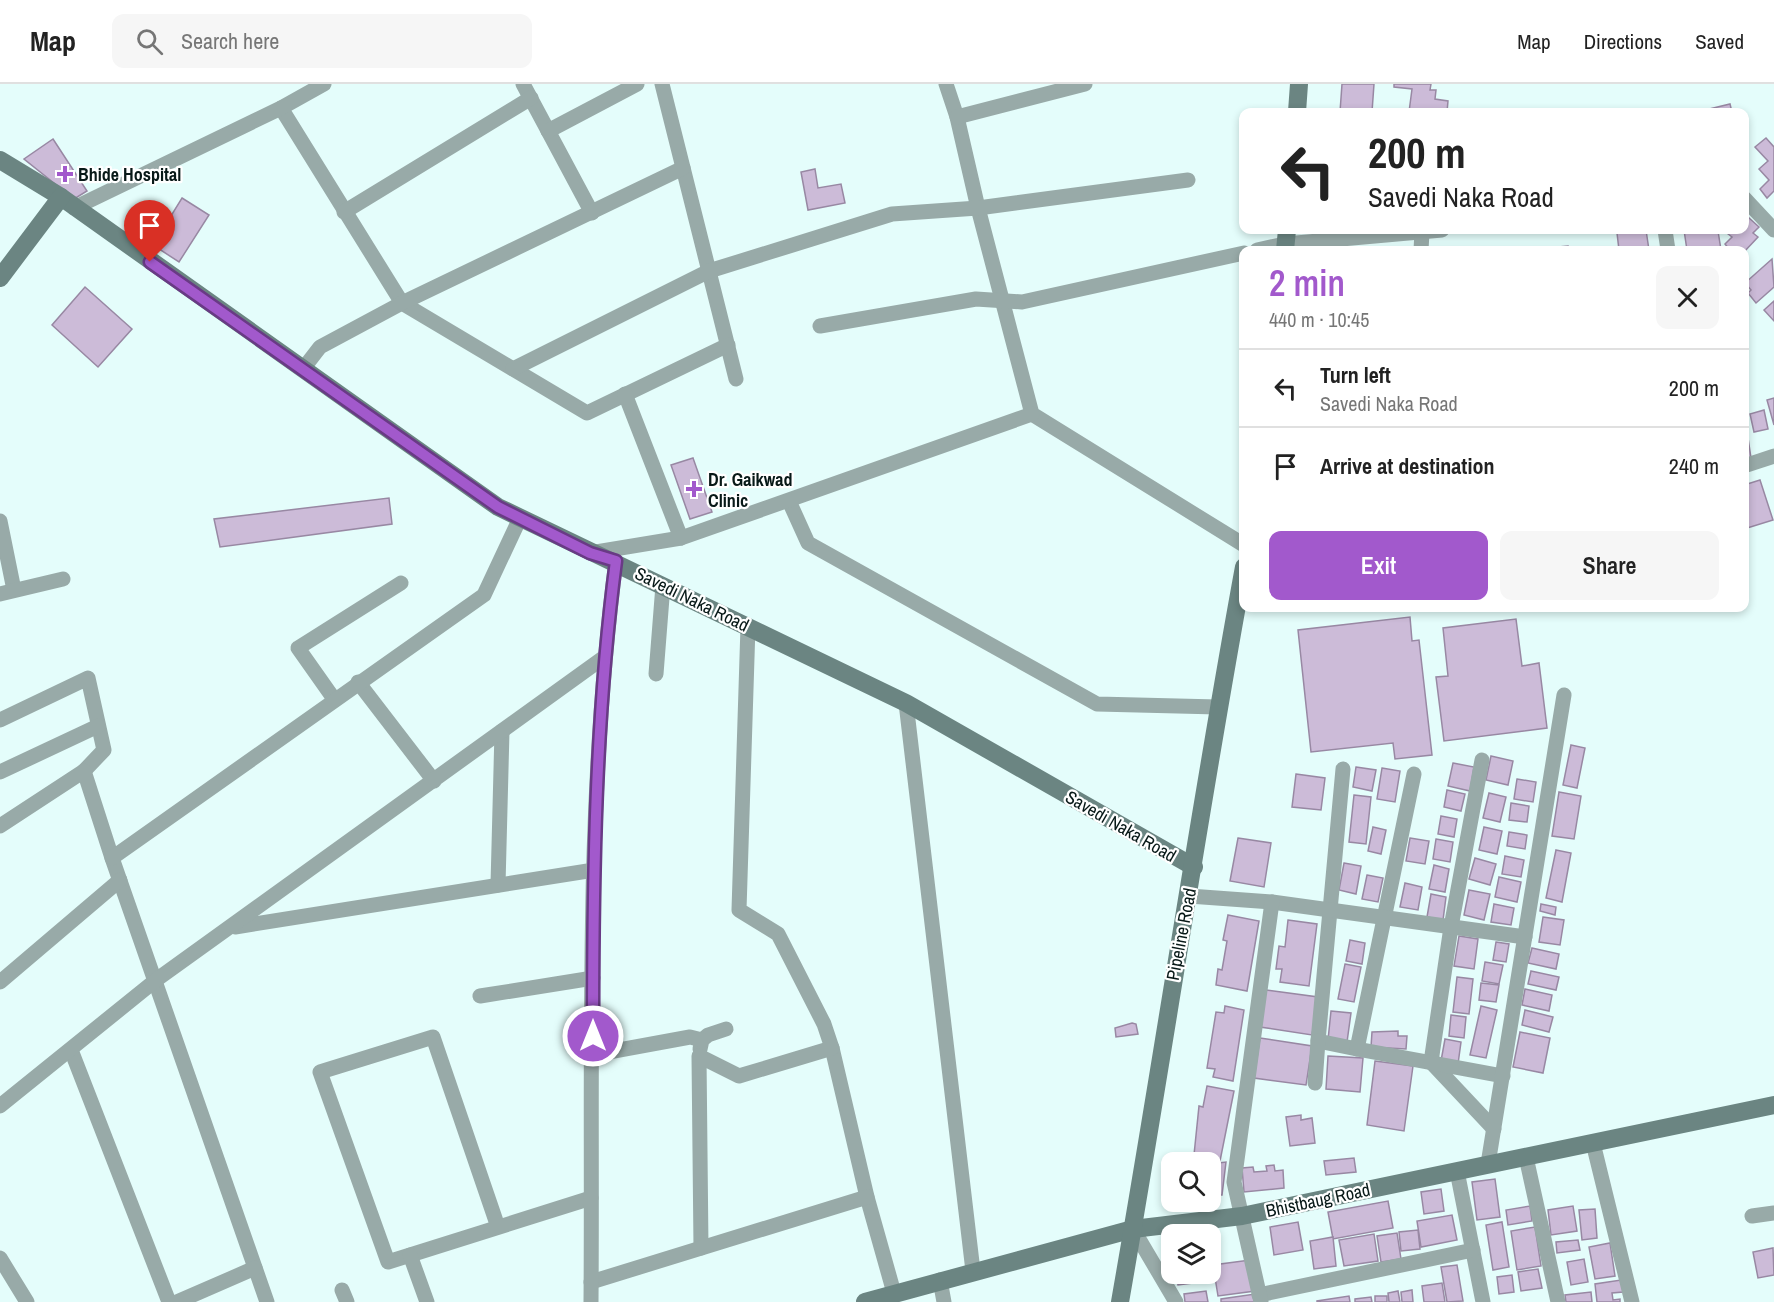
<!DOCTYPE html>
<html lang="en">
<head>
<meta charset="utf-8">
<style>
  :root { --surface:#fff; --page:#f6f6f6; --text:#222; --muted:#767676; --line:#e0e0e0; --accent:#a259cc }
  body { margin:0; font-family:"Archivo Narrow",sans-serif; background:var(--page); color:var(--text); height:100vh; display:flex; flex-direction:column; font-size:22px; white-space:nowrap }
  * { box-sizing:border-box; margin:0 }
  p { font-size:20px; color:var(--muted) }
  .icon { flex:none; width:33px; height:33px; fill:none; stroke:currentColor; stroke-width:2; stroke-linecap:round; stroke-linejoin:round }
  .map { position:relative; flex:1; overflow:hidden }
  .sheet { position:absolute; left:1239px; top:162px; width:510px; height:366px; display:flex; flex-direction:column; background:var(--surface); border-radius:12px; box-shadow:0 3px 9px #0003 }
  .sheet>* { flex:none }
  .hud { position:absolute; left:1239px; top:24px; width:510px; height:126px; border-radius:12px; box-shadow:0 3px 9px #0003; background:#fff; color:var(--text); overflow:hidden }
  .tools { position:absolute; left:1161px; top:1068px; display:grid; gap:12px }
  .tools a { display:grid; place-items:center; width:60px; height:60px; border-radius:12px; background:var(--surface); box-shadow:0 3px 9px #0003; font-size:30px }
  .pin { position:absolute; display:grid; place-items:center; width:51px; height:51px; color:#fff; margin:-62px -26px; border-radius:50% 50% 50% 0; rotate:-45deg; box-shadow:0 0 6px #0007 }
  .pin .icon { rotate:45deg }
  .me { position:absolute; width:66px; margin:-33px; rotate:0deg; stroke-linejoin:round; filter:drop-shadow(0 0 4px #0008) }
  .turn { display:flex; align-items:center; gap:21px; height:126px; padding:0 30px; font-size:27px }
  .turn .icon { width:78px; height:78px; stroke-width:2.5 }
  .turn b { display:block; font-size:42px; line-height:51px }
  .round { display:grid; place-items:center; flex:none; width:63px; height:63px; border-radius:12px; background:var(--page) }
  .summary { display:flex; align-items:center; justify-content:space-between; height:102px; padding:0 30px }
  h1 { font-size:36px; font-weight:600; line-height:45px; color:var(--accent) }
  .button { display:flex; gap:12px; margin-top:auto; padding:12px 30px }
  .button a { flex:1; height:69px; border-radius:12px; background:var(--accent); color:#fff; font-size:24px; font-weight:600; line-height:69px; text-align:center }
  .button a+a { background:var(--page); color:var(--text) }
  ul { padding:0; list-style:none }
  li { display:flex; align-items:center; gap:18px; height:78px; padding:0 30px; border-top:2px solid var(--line) }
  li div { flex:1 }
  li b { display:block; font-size:22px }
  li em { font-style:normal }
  header { display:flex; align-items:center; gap:36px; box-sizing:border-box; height:84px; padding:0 30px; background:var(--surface); border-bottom:2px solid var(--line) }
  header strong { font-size:28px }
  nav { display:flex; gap:33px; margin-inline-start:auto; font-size:21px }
  .search { width:420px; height:54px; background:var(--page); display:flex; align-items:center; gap:15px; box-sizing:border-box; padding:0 21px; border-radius:12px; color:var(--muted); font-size:22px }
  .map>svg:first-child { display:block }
</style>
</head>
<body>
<header>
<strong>Map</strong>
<div class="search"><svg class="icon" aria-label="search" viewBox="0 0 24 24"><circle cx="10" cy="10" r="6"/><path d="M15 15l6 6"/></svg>Search here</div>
<nav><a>Map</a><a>Directions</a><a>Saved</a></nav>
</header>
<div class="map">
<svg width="1774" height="1218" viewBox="0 0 1774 1218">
  <rect width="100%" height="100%" fill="#e4fdfb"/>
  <!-- building -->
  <g fill="#ccbbd8" stroke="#9888a3" stroke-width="1.5">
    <polygon points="1342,0 1374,0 1372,28 1340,28"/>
    <polygon points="1394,0 1431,0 1430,6 1436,6 1435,15 1448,17 1447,28 1409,28 1412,5 1394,3"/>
    <polygon points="1730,20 1732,28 1697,28"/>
    <polygon points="1766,54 1774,63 1774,107 1767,114 1760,105 1769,96 1759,85 1768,77 1755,63"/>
    <polygon points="53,55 87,107 74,115 24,75"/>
    <polygon points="815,85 818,104 841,100 845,119 808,126 801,88"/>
    <polygon points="182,114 209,131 179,178 153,161"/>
    <polygon points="1748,133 1759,143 1753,149 1758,153 1744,168 1730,166 1725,160 1732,153 1723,146 1744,146 1744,134"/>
    <polygon points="1646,146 1649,166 1619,166 1617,149"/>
    <polygon points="1684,146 1718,147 1721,166 1687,166"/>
    <polygon points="1568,162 1568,166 1548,166 1548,164"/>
    <polygon points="1772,175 1774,203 1756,219 1748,209 1751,206 1745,199"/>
    <polygon points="85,203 132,245 98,283 52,241"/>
    <polygon points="1774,217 1774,237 1764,226"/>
    <polygon points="1774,314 1774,341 1767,316"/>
    <polygon points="1764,326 1768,345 1754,348 1750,330"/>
    <polygon points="1744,347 1747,347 1751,374 1744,375"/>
    <polygon points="693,374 712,428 690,435 671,381"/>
    <polygon points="1760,396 1773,436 1744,445 1744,401"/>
    <polygon points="389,414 392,440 220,463 214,435"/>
    <polygon points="1410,533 1412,557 1419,556 1432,671 1395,675 1393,659 1311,668 1298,546"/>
    <polygon points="1516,535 1522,582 1539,579 1547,644 1444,657 1436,593 1448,592 1443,544"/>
    <polygon points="1571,661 1585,664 1577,704 1563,701"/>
    <polygon points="1491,672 1513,677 1508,701 1486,696"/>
    <polygon points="1453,679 1474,683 1470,707 1448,702"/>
    <polygon points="1356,683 1376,686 1372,707 1353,703"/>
    <polygon points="1382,684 1400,687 1395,718 1377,715"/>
    <polygon points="1296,690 1325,694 1321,726 1292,723"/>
    <polygon points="1517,695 1536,698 1533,718 1514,715"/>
    <polygon points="1447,706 1465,710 1461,727 1444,723"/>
    <polygon points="1559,708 1581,712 1574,755 1552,752"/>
    <polygon points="1489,709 1506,713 1500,738 1483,734"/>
    <polygon points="1354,711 1371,713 1366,760 1349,758"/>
    <polygon points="1511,719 1529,722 1527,738 1509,736"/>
    <polygon points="1441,732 1457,735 1454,753 1438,750"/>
    <polygon points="1373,743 1386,746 1381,770 1368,767"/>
    <polygon points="1484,743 1502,747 1497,770 1479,766"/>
    <polygon points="1509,748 1527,751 1525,765 1507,762"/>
    <polygon points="1238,754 1271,759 1264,803 1230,797"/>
    <polygon points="1410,754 1429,757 1425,780 1406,777"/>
    <polygon points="1436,755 1453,758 1450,778 1433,775"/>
    <polygon points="1556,766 1571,769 1562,818 1546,814"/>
    <polygon points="1505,772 1524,776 1521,793 1502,790"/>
    <polygon points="1475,774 1496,780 1490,801 1469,795"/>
    <polygon points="1344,779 1361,782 1356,810 1339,806"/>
    <polygon points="1434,781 1449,785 1445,808 1429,805"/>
    <polygon points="1367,791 1383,794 1378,818 1362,815"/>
    <polygon points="1499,793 1521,798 1517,818 1495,813"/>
    <polygon points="1405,799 1422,803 1418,826 1400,823"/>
    <polygon points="1469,806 1490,810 1484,836 1464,831"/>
    <polygon points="1431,810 1446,813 1443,836 1427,833"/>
    <polygon points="1494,820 1514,824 1511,841 1491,838"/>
    <polygon points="1541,820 1556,823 1555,831 1540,827"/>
    <polygon points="1228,831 1259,837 1247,907 1216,901 1218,885 1222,886 1227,857 1223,856"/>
    <polygon points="1543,833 1564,836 1560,861 1539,858"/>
    <polygon points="1288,836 1317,840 1309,902 1280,898 1282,885 1276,885 1279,862 1285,863"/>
    <polygon points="1459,852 1478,855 1474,885 1454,882"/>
    <polygon points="1350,856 1365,859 1362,880 1346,877"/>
    <polygon points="1496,858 1509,860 1506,878 1493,876"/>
    <polygon points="1532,864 1559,870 1556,885 1528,879"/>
    <polygon points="1485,878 1503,881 1499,900 1482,897"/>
    <polygon points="1345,880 1361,883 1354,918 1338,915"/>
    <polygon points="1531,887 1559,893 1556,906 1528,900"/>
    <polygon points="1457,893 1473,895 1469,930 1453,928"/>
    <polygon points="1481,899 1499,901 1496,918 1479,916"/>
    <polygon points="1525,905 1552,911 1549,927 1522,921"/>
    <polygon points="1266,906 1318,913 1312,951 1260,943"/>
    <polygon points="1225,922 1244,926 1233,997 1213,993 1215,985 1207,984 1216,928 1224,929"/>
    <polygon points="1481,922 1497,926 1486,974 1470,971"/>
    <polygon points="1525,926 1553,933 1549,948 1522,941"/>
    <polygon points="1331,927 1351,929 1347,958 1328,956"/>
    <polygon points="1451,931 1466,933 1464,954 1449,952"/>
    <polygon points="1132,939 1136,940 1138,950 1116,953 1115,944"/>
    <polygon points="1398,947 1398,952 1407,952 1406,965 1371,963 1372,948"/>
    <polygon points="1520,948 1550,954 1543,989 1513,983"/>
    <polygon points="1260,954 1312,962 1306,1001 1254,994"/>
    <polygon points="1445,955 1461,958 1458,980 1441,977"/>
    <polygon points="1328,972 1363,974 1360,1008 1326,1005"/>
    <polygon points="1375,977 1413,982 1404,1047 1367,1041"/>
    <polygon points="1207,1002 1234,1007 1220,1077 1194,1071 1199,1022 1203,1023"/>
    <polygon points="1301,1031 1301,1036 1312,1034 1315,1059 1290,1062 1286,1033"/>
    <polygon points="1354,1074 1356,1088 1326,1091 1324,1077"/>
    <polygon points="1226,1078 1222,1111 1210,1111 1210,1080"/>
    <polygon points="1274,1081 1275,1087 1283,1086 1284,1104 1244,1108 1242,1084 1253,1083 1254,1088 1267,1087 1266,1082"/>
    <polygon points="1495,1095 1500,1133 1477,1136 1472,1098"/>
    <polygon points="1441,1105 1444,1127 1424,1130 1421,1108"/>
    <polygon points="1388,1117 1393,1144 1333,1155 1328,1128"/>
    <polygon points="1530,1122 1532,1137 1508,1141 1506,1126"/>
    <polygon points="1573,1122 1577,1147 1551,1151 1548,1126"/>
    <polygon points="1595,1125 1597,1154 1582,1156 1579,1126"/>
    <polygon points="1452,1131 1457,1156 1421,1163 1417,1137"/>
    <polygon points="1298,1138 1303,1166 1274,1171 1270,1143"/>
    <polygon points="1502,1138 1509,1183 1493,1186 1486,1141"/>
    <polygon points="1535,1143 1541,1182 1517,1186 1511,1147"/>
    <polygon points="1418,1146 1420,1165 1401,1167 1399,1148"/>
    <polygon points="1397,1149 1401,1175 1381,1178 1377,1152"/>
    <polygon points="1374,1150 1378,1177 1344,1182 1339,1156"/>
    <polygon points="1333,1153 1336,1182 1314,1185 1310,1157"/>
    <polygon points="1578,1156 1580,1166 1557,1169 1556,1158"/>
    <polygon points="1610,1159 1615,1192 1595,1195 1589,1163"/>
    <polygon points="1773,1164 1774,1191 1758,1194 1753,1168"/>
    <polygon points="1584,1175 1588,1198 1571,1201 1567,1178"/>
    <polygon points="1250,1176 1255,1207 1218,1212 1213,1181"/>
    <polygon points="1457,1181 1463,1217 1447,1218 1441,1183"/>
    <polygon points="1538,1185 1542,1204 1521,1207 1518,1188"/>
    <polygon points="1176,1190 1207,1190 1208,1197 1178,1201"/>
    <polygon points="1512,1191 1514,1208 1499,1210 1497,1193"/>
    <polygon points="1621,1196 1623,1208 1612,1209 1613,1216 1620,1215 1620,1218 1597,1218 1595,1200"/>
    <polygon points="1442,1199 1445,1218 1424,1218 1422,1202"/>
    <polygon points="1412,1206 1413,1218 1402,1218 1401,1208"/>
    <polygon points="1206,1207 1208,1218 1185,1218 1184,1210"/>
    <polygon points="1398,1207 1400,1218 1389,1218 1388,1209"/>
    <polygon points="1591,1208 1592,1218 1566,1218 1565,1211"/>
    <polygon points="1255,1210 1256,1218 1221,1218 1221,1215"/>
    <polygon points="1349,1212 1350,1218 1317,1218 1317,1217"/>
    <rect x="1375" y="1212" width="12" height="6"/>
    <polygon points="1371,1213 1372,1218 1355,1218 1355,1215"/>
  </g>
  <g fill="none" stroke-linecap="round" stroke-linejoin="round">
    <!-- street -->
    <g stroke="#98aaa8" stroke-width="15">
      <polyline points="523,0 592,129"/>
      <polyline points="662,0 736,295"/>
      <polyline points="946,0 957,33 978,124 1032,330 1244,461"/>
      <polyline points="281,24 402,219 587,329 728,261"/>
      <polyline points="957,33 1085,0"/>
      <polyline points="548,47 637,0"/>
      <polyline points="1744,114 1774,146"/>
      <polyline points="74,124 281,24 324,0"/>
      <polyline points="344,128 531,14"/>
      <polyline points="1665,146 1668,166"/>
      <polyline points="1257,166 1285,160 1442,146"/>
      <polyline points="1421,166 1422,148"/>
      <polyline points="820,242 976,215 1022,218 1244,169"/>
      <polyline points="303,285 320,263 402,219 683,84"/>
      <polyline points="513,285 709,187 892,130 978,124 1188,96"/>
      <polyline points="625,310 681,454"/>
      <polyline points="1744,382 1774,372"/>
      <polyline points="789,417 808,459 1097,620 1218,623"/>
      <polyline points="0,437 14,506"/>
      <polyline points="590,469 681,454 1032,330"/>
      <polyline points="0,510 63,495"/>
      <polyline points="656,590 663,501"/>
      <polyline points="358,598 434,697"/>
      <polyline points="334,615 298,564 401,499"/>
      <polyline points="906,619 973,1187"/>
      <polyline points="0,636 88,594 104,666 84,687"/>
      <polyline points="1482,676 1451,843 1431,978 1494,1045"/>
      <polyline points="1343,685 1318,957 1357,965"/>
      <polyline points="0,688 98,642"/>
      <polyline points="1414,690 1357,965 1503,992"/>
      <polyline points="0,742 84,687 112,774 267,1218"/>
      <polyline points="112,774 484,511 520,434"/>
      <polyline points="498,801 502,647"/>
      <polyline points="1189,812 1272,818 1525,853"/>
      <polyline points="235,843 594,786"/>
      <polyline points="0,898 120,796"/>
      <polyline points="480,912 593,894"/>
      <polyline points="832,964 867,1113 894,1209"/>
      <polyline points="700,965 702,956 708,951 726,945"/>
      <polyline points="71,966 169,1218"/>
      <polyline points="592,971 690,953 702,956"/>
      <polyline points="1315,999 1318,957"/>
      <polyline points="0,1022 156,896 603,574"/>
      <polyline points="1593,1059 1632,1218"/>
      <polyline points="1526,1073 1558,1218"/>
      <polyline points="1488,1080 1564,611"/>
      <polyline points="1457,1087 1483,1218"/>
      <polyline points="1752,1132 1774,1129"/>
      <polyline points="498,1143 433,953 320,988 388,1178 591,1114"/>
      <polyline points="1133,1145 1176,1218"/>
      <polyline points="701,1164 699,972 739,992 832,964 824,940 778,850 739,826 748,542"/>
      <polyline points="410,1171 427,1218"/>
      <polyline points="0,1174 27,1218"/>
      <polyline points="940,1196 944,1218"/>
      <polyline points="591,1198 867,1113"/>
      <polyline points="342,1206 347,1218"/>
      <polyline points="1259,1211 1473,1166"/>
      <polyline points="177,1218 255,1184"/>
      <path d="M591 1218C593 971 584 722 616 477"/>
      <polyline points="1261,1218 1234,1098 1272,818"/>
    </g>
    <!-- secondary -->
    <g stroke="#6b8582" stroke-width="18">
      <polyline points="1297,28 1299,0"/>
      <polyline points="0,76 61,113 498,423 906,619 1194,783"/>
      <polyline points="1285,166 1287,146"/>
      <polyline points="0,194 61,113"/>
      <polyline points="865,1218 1133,1145 1242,1132 1774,1021"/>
      <path d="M1120 1218C1163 973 1199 727 1244 483"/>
    </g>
  </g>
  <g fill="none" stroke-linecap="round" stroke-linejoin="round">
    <!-- route casing -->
    <g stroke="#693a85" stroke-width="15">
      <path id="route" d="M150 178 498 423 590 469 616 477C595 635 593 793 593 952"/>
    </g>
    <!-- route -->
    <use href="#route" stroke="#a259cc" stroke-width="10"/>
  </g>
  <!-- markers -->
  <g fill="#a259cc" stroke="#fff" stroke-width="2">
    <path d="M62 81h6v6h6v6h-6v6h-6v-6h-6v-6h6z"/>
    <path d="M691 396h6v6h6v6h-6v6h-6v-6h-6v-6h6z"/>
  </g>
  <g text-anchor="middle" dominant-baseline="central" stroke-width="4.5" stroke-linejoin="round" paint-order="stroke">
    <!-- poi labels -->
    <g font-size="18" font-weight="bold" fill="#081918" stroke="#fff" text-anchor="start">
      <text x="78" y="90">Bhide Hospital</text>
      <text x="708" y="395">Dr. Gaikwad<tspan x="708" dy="21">Clinic</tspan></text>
    </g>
    <!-- street labels -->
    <g font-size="18" fill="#081918" stroke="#fff">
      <text transform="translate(692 515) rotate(26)">Savedi Naka Road</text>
      <text transform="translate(1121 742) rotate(30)">Savedi Naka Road</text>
      <text transform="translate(1181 850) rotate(-79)">Pipeline Road</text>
      <text transform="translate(1318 1116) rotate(-12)">Bhistbaug Road</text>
    </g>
  </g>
</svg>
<div class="tools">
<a><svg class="icon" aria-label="search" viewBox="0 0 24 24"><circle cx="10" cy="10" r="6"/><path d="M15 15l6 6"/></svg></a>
<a><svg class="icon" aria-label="layers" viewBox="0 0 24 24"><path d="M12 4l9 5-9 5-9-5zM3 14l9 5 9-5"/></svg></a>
</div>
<div class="pin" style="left:150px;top:178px;background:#d93025"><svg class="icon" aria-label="arrive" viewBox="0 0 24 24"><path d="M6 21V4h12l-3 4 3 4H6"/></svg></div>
<svg class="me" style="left:593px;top:952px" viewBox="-20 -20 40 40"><circle r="17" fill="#a259cc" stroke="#fff" stroke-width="3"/><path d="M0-11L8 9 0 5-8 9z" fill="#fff"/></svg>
<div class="hud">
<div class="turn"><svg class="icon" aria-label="left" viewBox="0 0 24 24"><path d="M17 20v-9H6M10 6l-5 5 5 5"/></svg><div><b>200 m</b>Savedi Naka Road</div></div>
</div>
<section class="sheet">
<div class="summary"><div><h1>2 min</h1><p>440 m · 10:45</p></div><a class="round"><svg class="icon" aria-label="close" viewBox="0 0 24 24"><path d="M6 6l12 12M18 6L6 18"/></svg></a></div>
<ul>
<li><svg class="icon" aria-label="left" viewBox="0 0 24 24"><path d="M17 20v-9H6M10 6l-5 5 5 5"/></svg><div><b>Turn left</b><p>Savedi Naka Road</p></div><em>200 m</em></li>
<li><svg class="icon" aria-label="arrive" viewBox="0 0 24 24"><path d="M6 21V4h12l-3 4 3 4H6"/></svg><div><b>Arrive at destination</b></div><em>240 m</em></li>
</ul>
<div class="button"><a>Exit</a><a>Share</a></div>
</section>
</div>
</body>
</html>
